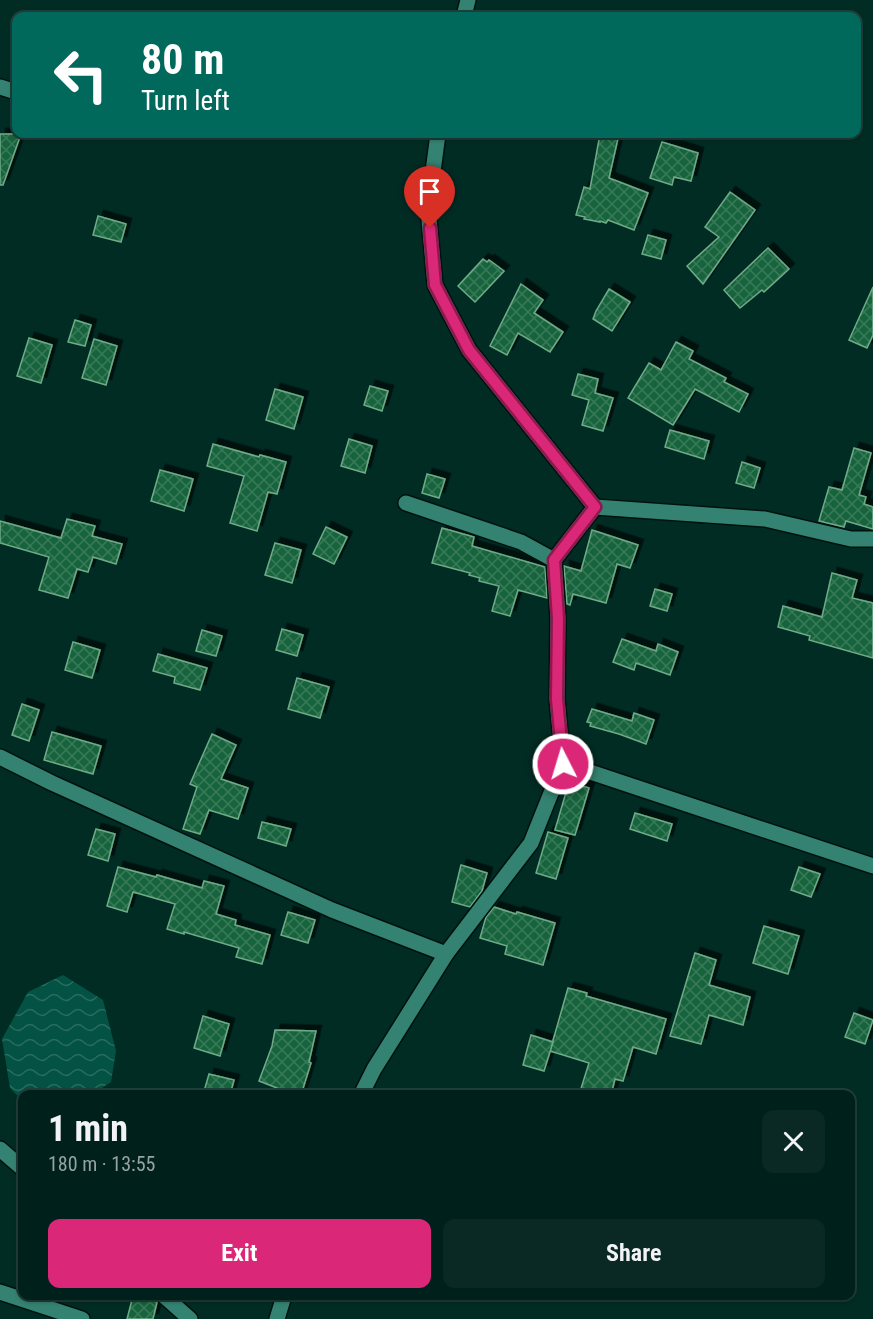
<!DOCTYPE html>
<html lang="en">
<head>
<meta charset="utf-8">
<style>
  :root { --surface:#00211b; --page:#0a2924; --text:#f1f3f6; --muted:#95a3a3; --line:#223e3a; --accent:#db2777 }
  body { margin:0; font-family:"Roboto Condensed",sans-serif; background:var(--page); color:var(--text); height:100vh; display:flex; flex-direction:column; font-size:22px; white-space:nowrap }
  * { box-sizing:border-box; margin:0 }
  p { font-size:20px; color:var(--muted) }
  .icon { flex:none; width:33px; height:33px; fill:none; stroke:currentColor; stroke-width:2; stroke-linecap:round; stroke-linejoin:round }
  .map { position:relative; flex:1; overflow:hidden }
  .drawer { position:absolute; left:18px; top:1090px; width:837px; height:210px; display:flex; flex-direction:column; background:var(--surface); border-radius:12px; box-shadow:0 2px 4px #0004,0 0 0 2px var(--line) }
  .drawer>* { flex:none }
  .top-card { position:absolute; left:12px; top:12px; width:849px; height:126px; border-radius:12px; box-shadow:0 2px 4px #0004,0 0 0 2px var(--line); background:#00695c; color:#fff; overflow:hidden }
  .pin { position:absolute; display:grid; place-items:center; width:51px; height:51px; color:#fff; margin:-62px -26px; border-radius:50% 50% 50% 0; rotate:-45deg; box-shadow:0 0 6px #0007 }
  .pin .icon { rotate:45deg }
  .me { position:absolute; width:66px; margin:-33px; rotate:355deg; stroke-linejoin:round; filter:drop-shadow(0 0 4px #0008) }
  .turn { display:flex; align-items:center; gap:21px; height:126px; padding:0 30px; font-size:27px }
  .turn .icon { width:78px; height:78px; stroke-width:2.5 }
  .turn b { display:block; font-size:42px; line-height:51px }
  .round { display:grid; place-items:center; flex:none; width:63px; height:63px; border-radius:12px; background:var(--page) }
  .summary { display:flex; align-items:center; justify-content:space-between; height:102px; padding:0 30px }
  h1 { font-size:36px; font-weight:700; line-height:45px }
  .action { display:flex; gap:12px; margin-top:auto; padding:12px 30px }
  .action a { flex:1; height:69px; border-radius:12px; background:var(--accent); color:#fff; font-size:24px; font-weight:700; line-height:69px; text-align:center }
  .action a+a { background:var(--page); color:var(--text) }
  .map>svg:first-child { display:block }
</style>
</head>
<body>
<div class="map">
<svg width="873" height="1319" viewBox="0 0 873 1319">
  <defs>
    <pattern id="water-waves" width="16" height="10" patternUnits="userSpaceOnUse" patternTransform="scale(1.5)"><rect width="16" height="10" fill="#035244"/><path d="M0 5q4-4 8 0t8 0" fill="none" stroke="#276c5f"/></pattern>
    <pattern id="building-cross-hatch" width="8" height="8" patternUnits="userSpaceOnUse" patternTransform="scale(1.5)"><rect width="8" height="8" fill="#17633d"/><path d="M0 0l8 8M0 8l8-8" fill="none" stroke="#387a59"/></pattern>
    <filter id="shadow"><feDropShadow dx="5.5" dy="-5.5" stdDeviation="0" flood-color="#0009"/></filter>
  </defs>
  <rect width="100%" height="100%" fill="#002c24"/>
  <!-- water -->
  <polygon fill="url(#water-waves)" points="63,975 103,1000 116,1051 111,1082 91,1095 22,1095 22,1100 10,1088 2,1039 28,992"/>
  <!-- building -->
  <g fill="url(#building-cross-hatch)" stroke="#70ab87" stroke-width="1.5" filter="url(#shadow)">
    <polygon points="0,134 21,134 3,185 0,185"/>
    <polygon points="600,134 619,134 609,178 648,193 634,230 608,220 606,223 600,221 600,222 584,219 585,217 576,215 584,187 590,189"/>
    <polygon points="662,142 698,153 691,181 674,177 672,185 650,178"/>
    <polygon points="730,192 755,210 703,284 687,266 719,237 705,227"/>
    <polygon points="98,216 126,224 121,242 93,235"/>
    <polygon points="648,235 666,240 661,259 642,254"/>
    <polygon points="768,248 789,269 764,292 762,290 740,308 724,290"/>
    <polygon points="483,259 487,262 489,260 504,271 475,302 458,286"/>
    <polygon points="521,284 543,300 534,313 563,332 550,352 518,333 507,355 490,346"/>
    <polygon points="873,287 873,335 867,348 849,340"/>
    <polygon points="609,289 630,302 612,331 593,319 596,311"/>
    <polygon points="75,320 91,325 85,346 68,342"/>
    <polygon points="29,338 52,345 41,383 17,376"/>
    <polygon points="94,339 117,346 106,385 82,378"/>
    <polygon points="676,342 693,351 689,359 726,378 724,382 748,394 739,412 695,389 673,425 628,398 649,363 661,370"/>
    <polygon points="578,374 598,379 595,393 613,398 603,431 582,425 589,400 572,395"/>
    <polygon points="370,386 388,391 382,411 364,405"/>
    <polygon points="275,389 303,397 294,429 266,420"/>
    <polygon points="670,430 709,441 704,459 665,447"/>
    <polygon points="349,439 372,446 365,473 341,466"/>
    <polygon points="213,444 259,457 260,455 286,462 277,494 268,492 257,531 230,523 244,476 207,466"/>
    <polygon points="854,448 871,453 859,495 866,497 864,504 873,507 873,529 846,521 844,527 819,521 829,487 842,490"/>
    <polygon points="742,462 760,468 754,488 736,483"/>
    <polygon points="160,470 193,479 184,511 151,501"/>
    <polygon points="427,474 445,479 439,498 422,493"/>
    <polygon points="67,519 95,526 92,536 122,544 116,564 93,557 88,572 77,569 68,598 39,590 49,557 0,543 0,521 61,538"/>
    <polygon points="326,527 347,537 334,564 313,554"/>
    <polygon points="442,528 474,537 472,546 545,567 547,598 518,590 510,616 492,611 499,586 479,581 480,578 469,575 470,573 432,563"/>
    <polygon points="592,530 638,545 630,568 617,564 606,603 573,594 570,605 567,604 564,566 581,571"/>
    <polygon points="275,543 301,550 292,583 265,575"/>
    <polygon points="832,573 857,580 852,598 873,603 873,658 809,640 810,636 778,627 783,606 822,617"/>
    <polygon points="655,589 672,594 667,611 650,606"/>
    <polygon points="282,629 303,635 297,656 276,650"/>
    <polygon points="202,630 222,636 216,656 196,651"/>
    <polygon points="622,639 656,651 658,644 678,652 670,675 636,663 634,670 613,662"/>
    <polygon points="73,642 100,650 92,678 65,670"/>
    <polygon points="158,654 207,668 200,690 174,683 175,677 153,671"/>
    <polygon points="297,678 329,687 320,718 288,709"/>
    <polygon points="22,704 39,710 29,741 12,735"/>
    <polygon points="592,709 632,721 634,713 654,720 646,744 619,734 590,726 591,723 587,722"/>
    <polygon points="52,732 101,746 93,774 44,760"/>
    <polygon points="212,734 236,745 221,779 248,788 238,819 209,810 200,834 183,829 197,787 190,784"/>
    <polygon points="569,782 589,788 575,835 555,830"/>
    <polygon points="635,813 672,824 667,841 630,829"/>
    <polygon points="262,822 291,829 286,846 258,838"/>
    <polygon points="96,829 115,834 108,861 88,855"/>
    <polygon points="548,832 568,838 556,879 536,873"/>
    <polygon points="461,865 487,873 482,891 470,907 452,902"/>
    <polygon points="118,867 156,877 157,875 202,888 204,881 224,886 216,914 236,920 235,925 270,935 262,964 236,957 239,948 184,932 184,934 167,929 175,904 133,892 127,912 107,906"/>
    <polygon points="799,867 820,874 811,897 791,890"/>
    <polygon points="494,907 516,914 517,912 555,923 543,965 505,954 507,946 480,938 486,917"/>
    <polygon points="288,912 315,920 308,943 281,935"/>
    <polygon points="764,926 799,936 788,974 753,963"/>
    <polygon points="695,953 716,960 709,985 750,997 743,1025 709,1015 701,1044 670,1036"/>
    <polygon points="568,988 587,993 586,996 666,1019 656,1054 633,1047 623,1081 615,1079 611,1095 579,1095 589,1063 550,1051"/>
    <polygon points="854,1013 873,1020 865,1044 845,1037"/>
    <polygon points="203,1016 229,1024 220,1056 194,1048"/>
    <polygon points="275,1030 316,1031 309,1062 311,1063 301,1095 295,1095 259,1081 272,1046"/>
    <polygon points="531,1035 553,1042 544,1071 523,1065"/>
    <polygon points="209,1074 234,1080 230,1095 203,1095"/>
    <polygon points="133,1296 157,1302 153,1319 127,1319"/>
  </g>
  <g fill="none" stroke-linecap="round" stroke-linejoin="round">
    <!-- minor casing -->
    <g stroke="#00120e" stroke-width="18">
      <g id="minor">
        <polyline points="464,16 468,0"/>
        <polyline points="0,87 16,92"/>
        <polyline points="438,134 428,209 435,285 469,350 595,507 765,519 851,539 873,539"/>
        <polyline points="554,560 595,507"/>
        <polyline points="0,757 52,783 332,910 446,954"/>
        <polyline points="563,763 873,866"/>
        <polyline points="361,1095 374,1069 446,954 531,843 563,763 557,699 558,618 554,560 521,542 406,503"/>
        <polyline points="0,1149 22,1168"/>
        <polyline points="0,1292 82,1319"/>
        <polyline points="164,1296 190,1319"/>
        <polyline points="277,1319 284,1296"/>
      </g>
    </g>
    <!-- minor -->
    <use href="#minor" stroke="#348271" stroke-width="15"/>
  </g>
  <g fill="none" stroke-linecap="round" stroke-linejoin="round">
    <!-- route casing -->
    <g stroke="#8e194d" stroke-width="15">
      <polyline id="route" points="430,228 435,285 469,350 595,507 554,560 558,618 557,699 563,764"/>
    </g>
    <!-- route -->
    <use href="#route" stroke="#db2777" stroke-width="10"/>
  </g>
</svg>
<div class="pin" style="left:430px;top:228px;background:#d93025"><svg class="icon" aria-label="arrive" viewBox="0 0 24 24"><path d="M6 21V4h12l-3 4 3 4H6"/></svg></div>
<svg class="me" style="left:563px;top:764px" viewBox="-20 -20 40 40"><circle r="17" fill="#db2777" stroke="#fff" stroke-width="3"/><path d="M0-11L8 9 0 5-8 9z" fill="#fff"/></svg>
<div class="top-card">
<div class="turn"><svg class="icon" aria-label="left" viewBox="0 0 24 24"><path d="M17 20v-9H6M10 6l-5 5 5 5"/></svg><div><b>80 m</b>Turn left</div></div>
</div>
<section class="drawer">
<div class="summary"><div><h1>1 min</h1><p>180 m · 13:55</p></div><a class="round"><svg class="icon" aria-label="close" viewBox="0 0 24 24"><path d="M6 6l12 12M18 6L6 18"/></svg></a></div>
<div class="action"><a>Exit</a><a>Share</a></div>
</section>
</div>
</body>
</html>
